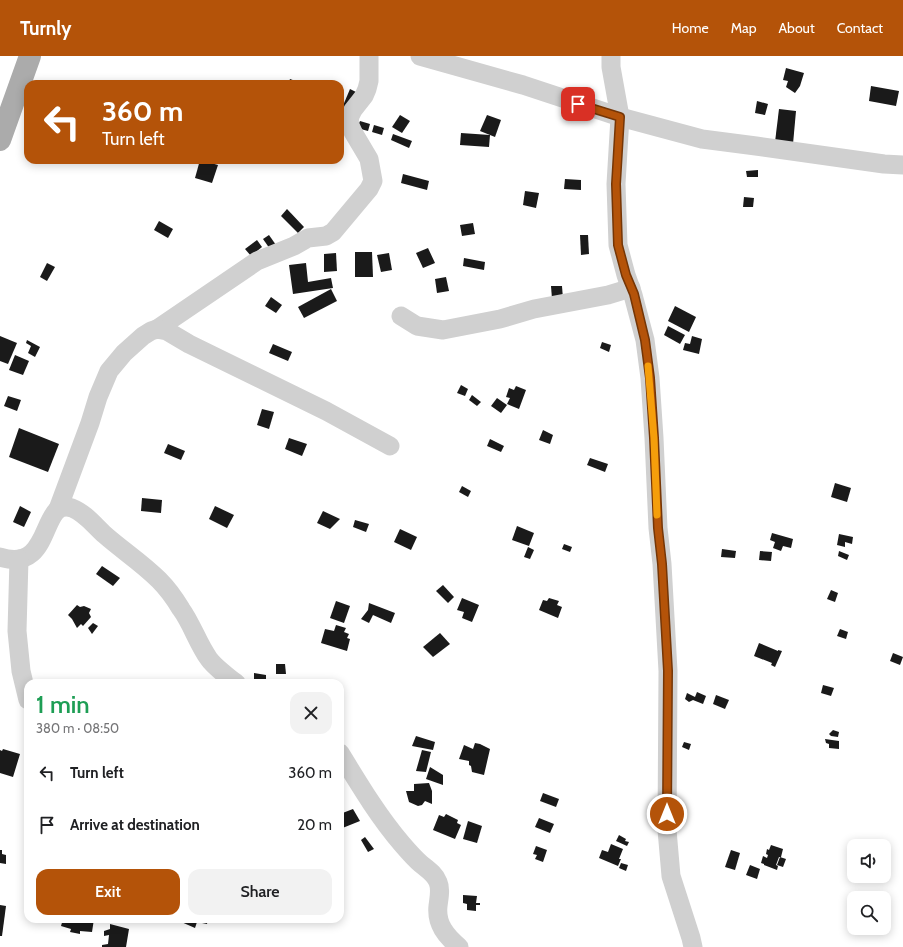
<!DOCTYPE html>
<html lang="en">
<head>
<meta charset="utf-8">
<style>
  :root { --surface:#fff; --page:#f2f2f2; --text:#202124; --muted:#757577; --accent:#b45309 }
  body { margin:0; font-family:Cabin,sans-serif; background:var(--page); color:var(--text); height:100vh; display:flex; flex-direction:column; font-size:15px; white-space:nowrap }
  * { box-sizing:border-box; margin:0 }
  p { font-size:13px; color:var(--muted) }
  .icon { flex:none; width:22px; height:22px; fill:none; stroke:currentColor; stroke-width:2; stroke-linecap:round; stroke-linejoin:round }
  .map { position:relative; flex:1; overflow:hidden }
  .details { position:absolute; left:24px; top:623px; width:320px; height:244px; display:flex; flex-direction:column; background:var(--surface); border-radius:12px; box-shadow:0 2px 10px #0003 }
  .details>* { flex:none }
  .hud { position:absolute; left:24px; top:24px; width:320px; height:84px; border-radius:12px; box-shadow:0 2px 10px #0003; background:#b45309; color:#fff; overflow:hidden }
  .tools { position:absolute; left:847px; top:783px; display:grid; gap:8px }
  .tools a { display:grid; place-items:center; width:44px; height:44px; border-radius:8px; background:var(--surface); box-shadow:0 2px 10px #0003; font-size:20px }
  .pin { position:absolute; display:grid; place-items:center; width:34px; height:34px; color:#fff; margin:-17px; border-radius:8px; box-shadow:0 2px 6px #0006 }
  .me { position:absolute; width:44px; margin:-22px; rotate:0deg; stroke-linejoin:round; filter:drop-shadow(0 0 3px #0008) }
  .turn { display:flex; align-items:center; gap:14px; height:84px; padding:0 12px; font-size:18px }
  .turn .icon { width:52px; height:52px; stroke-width:2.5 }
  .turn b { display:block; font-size:28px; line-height:34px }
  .round { display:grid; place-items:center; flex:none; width:42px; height:42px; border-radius:12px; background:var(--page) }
  .head { display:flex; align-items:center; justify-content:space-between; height:68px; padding:0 12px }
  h1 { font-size:24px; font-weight:600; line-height:30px; color:#1e9e55 }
  .action { display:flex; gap:8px; margin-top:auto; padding:8px 12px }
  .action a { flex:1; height:46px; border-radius:12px; background:var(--accent); color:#fff; font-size:16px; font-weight:600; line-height:46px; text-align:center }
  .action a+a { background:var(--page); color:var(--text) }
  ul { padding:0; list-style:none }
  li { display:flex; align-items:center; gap:12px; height:52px; padding:0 12px }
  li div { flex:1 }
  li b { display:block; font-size:15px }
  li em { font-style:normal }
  header { display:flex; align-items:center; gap:24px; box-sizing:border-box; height:56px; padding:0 20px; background:var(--accent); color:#fff }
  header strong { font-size:19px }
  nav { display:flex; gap:22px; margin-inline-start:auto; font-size:14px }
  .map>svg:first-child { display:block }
</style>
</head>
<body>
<header>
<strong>Turnly</strong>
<nav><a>Home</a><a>Map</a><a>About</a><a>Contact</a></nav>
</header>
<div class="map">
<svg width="903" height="891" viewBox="0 0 903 891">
  <rect width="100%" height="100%" fill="#fff"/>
  <!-- building -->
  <g fill="#1a1a1a">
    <polygon points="786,12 804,17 800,30 795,37 786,31 788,25 783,24"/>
    <polygon points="290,23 298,26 297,28 288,28"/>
    <polygon points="871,30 899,35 896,50 869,45"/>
    <polygon points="350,33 358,37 351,56 342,52"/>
    <polygon points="757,45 768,48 765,59 755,57"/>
    <polygon points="779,53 796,55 793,88 775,86"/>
    <polygon points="400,59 410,65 402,77 392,71"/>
    <polygon points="487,59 501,64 495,81 480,75"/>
    <polygon points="360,65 370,68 368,75 357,72"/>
    <polygon points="374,69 384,72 382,79 372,76"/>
    <polygon points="461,77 490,79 489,91 460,89"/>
    <polygon points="393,78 412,85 409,92 391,84"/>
    <polygon points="200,104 218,109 212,127 195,122"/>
    <polygon points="758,114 758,121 747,121 746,115"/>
    <polygon points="403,118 429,125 427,134 401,127"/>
    <polygon points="565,123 581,124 581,134 564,133"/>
    <polygon points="525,135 539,137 536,152 523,149"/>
    <polygon points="744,141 754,142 753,151 743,151"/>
    <polygon points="287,153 304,171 298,177 281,160"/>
    <polygon points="159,165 173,173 168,182 154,174"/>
    <polygon points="473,167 475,178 462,180 460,169"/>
    <polygon points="269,179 276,189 270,193 263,183"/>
    <polygon points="580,179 588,179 589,198 581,199"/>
    <polygon points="257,184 262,191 251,200 245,193"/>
    <polygon points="428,192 435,207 423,212 416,197"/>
    <polygon points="355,196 372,196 373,221 355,221"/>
    <polygon points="336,197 337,215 324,216 324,198"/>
    <polygon points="389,197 392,214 381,216 377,199"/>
    <polygon points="464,202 485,206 484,214 463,210"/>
    <polygon points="47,207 55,211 47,225 40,221"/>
    <polygon points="306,207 308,226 331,222 333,232 293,238 289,209"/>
    <polygon points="446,221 449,235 437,237 435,223"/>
    <polygon points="551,230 562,230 563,243 552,243"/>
    <polygon points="331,233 337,245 304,262 298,251"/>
    <polygon points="271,241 282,249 276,257 265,250"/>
    <polygon points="675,250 696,261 689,276 668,265"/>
    <polygon points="668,270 685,279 680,288 664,279"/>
    <polygon points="0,280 17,287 8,308 0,305"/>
    <polygon points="692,280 702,283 699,298 683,294 685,287 690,288"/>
    <polygon points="27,284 40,291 35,301 28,297 31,290 26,287"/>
    <polygon points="602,286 611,289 609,296 600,292"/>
    <polygon points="273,288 292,296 288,305 269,297"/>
    <polygon points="15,299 29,305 23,319 9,314"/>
    <polygon points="461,329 468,333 465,340 457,337"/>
    <polygon points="516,330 526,334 519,353 507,348 510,342 506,341 509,332 514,334"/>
    <polygon points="472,339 481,346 477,350 469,344"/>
    <polygon points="8,340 21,344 17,355 4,350"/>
    <polygon points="497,342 507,349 501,357 491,350"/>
    <polygon points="262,353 274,356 269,373 257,369"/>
    <polygon points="19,372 59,388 48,416 9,401"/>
    <polygon points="543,374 553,379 550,388 539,384"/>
    <polygon points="289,382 307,388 302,400 285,393"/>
    <polygon points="490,383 504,390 501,396 487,390"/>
    <polygon points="168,388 185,395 181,404 164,397"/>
    <polygon points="590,402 608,408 605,416 587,409"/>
    <polygon points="835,427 851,432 847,446 831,441"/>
    <polygon points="462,430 471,435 468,441 459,436"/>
    <polygon points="142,442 162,444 161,457 141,455"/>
    <polygon points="20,450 31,456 24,471 13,466"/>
    <polygon points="215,450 234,459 227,472 209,463"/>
    <polygon points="323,455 340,463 330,473 317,467"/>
    <polygon points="355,464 369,468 366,476 353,471"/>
    <polygon points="517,470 534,477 529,490 512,484"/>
    <polygon points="400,473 417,481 411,494 394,486"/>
    <polygon points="772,477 793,483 791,492 783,490 781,495 773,492 775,486 770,484"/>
    <polygon points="839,478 853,481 852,488 845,486 845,491 837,489"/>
    <polygon points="564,488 572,491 570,496 562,493"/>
    <polygon points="528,491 534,494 530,503 524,501"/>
    <polygon points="722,493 736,495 735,502 721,501"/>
    <polygon points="760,495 772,496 771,505 759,504"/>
    <polygon points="839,495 849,499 847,504 838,500"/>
    <polygon points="102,510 120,522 113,530 96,518"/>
    <polygon points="443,529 454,541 448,547 436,535"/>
    <polygon points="831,534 838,537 835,546 827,543"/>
    <polygon points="462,542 479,549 472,566 462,562 464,556 457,554"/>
    <polygon points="549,542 559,545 557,549 562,551 558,562 539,554 543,544 547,545"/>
    <polygon points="336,545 350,550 344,567 330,562"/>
    <polygon points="369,547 395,557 391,567 373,559 369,567 361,563 368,554"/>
    <polygon points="77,549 80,551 84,550 91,553 89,557 91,561 83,570 81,568 77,572 72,563 68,559"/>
    <polygon points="93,567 98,570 92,578 88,572"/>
    <polygon points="336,569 346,572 344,576 349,578 347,582 350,583 347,595 321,587 325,573 334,575"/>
    <polygon points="840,573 848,576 846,583 837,580"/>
    <polygon points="440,577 450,588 433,601 423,591"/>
    <polygon points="759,587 778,595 778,594 782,595 775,611 771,609 772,607 754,600"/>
    <polygon points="893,597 903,601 900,609 890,605"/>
    <polygon points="276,608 285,608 286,618 276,618"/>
    <polygon points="254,617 266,619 266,627 254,627"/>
    <polygon points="823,629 834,632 831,640 821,637"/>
    <polygon points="697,636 706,640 703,648 693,644 689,646 685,643 687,637 695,641"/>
    <polygon points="716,639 729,644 725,653 713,648"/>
    <polygon points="833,674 839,676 838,681 831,680 829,678"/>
    <polygon points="416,680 435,686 433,694 412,690"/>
    <polygon points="825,683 839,685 839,693 829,692 829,688 826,687"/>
    <polygon points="684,686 691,688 689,694 682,691"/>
    <polygon points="475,687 480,688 490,693 484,719 472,716 471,710 469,709 469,705 459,703 464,689 473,693"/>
    <polygon points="3,693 20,698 13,721 0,717 0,694 2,695"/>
    <polygon points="422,694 431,696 426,716 416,715"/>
    <polygon points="430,711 443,719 443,729 426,723"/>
    <polygon points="429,727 432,735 432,748 425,745 422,749 418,750 409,746 406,735 414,735 414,728"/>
    <polygon points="543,737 559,743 556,751 540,745"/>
    <polygon points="353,753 360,765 340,773 340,758"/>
    <polygon points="446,758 458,764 457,767 461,769 455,783 433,774 439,759 444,761"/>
    <polygon points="539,762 554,768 550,777 535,771"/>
    <polygon points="468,765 482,770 477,787 463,783"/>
    <polygon points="619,779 626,783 625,785 629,786 627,790 616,785"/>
    <polygon points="365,781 374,793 368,796 361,784"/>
    <polygon points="611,788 623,793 619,803 621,803 618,810 599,802 602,794 608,796"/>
    <polygon points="771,789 783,793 781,801 779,801 776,809 778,810 777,814 764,809 764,808 761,807 763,800 767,802 768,799 766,798 767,793 769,794"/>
    <polygon points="536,790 547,794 543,806 535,803 537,799 533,798"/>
    <polygon points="0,794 2,794 2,798 6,799 6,808 0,807"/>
    <polygon points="731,794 740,797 735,814 725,811"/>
    <polygon points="780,801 786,803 783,811 777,809"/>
    <polygon points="621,807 628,809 626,815 619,812"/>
    <polygon points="750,809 760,813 757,823 746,819"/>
    <polygon points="463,839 477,840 476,847 480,847 480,849 476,849 476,855 467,854 467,848 463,847"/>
    <polygon points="0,849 6,850 2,880 0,880"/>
    <polygon points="63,863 94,863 92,876 80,875 80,878 70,876 71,873 61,870"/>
    <polygon points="180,863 208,863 207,868 197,866 195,872 179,865"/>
    <polygon points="110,868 129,873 126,891 102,891 102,889 108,888 109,879 104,880 104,875 110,873"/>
  </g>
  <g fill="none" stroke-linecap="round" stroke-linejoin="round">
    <!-- minor -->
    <g stroke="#d0d0d0" stroke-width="19">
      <polyline points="420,0 523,29 620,61 702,83 756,90 884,108 903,109"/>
      <polyline points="611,0 611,11 620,61 616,128 618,189 626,219 633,239 645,284 650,322 654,382 658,472 662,508 668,615 667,774 671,820 691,882 693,891"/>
      <polyline points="401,260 417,270 443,274 500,263 534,253 608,239 631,232"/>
      <polyline points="157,273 257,205 294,190 308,182 326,180 333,176 369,133 373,125 369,103 353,76 349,67 350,60 353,54 364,40 367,33 369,25 369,0"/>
      <polyline points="58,453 90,367 98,341 109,315 124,297 143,280 151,275 157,273 167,275 189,288 326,355 390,390"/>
      <path d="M0 501C54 518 39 441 72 452 85 457 95 470 105 479 122 494 142 507 159 524 167 532 175 543 181 553 192 568 198 588 209 603 213 609 230 623 236 627"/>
      <polyline points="19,503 17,575 21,615 28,644"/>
      <path d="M340 697C359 728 378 760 402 788 408 795 414 802 421 808 427 813 435 818 438 826 441 833 439 842 438 850 436 868 446 880 459 891"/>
    </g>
    <!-- major -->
    <polyline stroke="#ababab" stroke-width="22" points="0,84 30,0"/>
  </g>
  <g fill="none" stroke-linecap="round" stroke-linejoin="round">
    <!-- route casing -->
    <g stroke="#753606" stroke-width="10">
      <polyline id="route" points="578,48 620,61 616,128 618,189 626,219 634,238 645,284 650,322 654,382 658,472 662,508 668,615 667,758"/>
    </g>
    <!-- route -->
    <use href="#route" stroke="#b45309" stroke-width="7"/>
    <!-- slow -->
    <polyline stroke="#f59e0b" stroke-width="7" points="648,310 654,382 657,459"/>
  </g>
</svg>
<div class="tools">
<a><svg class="icon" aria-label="sound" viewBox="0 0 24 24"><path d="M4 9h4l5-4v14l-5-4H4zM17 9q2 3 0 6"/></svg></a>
<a><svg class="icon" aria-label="search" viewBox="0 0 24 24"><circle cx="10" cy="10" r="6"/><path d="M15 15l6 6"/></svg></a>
</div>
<div class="pin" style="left:578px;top:48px;background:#d93025"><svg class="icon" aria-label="arrive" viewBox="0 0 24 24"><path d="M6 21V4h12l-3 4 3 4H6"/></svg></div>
<svg class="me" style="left:667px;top:758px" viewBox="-20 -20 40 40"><circle r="17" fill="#b45309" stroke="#fff" stroke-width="3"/><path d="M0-11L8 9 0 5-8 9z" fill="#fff"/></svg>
<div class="hud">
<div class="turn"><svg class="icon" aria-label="left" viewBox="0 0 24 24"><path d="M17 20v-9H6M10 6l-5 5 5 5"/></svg><div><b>360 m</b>Turn left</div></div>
</div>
<section class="details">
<div class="head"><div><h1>1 min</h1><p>380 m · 08:50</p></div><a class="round"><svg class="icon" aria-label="close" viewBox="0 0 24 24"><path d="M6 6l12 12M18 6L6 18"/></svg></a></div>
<ul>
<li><svg class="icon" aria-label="left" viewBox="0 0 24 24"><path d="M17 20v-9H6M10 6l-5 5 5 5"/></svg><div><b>Turn left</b></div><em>360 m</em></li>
<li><svg class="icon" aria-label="arrive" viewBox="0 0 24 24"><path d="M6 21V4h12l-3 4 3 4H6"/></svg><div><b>Arrive at destination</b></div><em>20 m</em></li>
</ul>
<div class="action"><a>Exit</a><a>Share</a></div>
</section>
</div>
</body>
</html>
